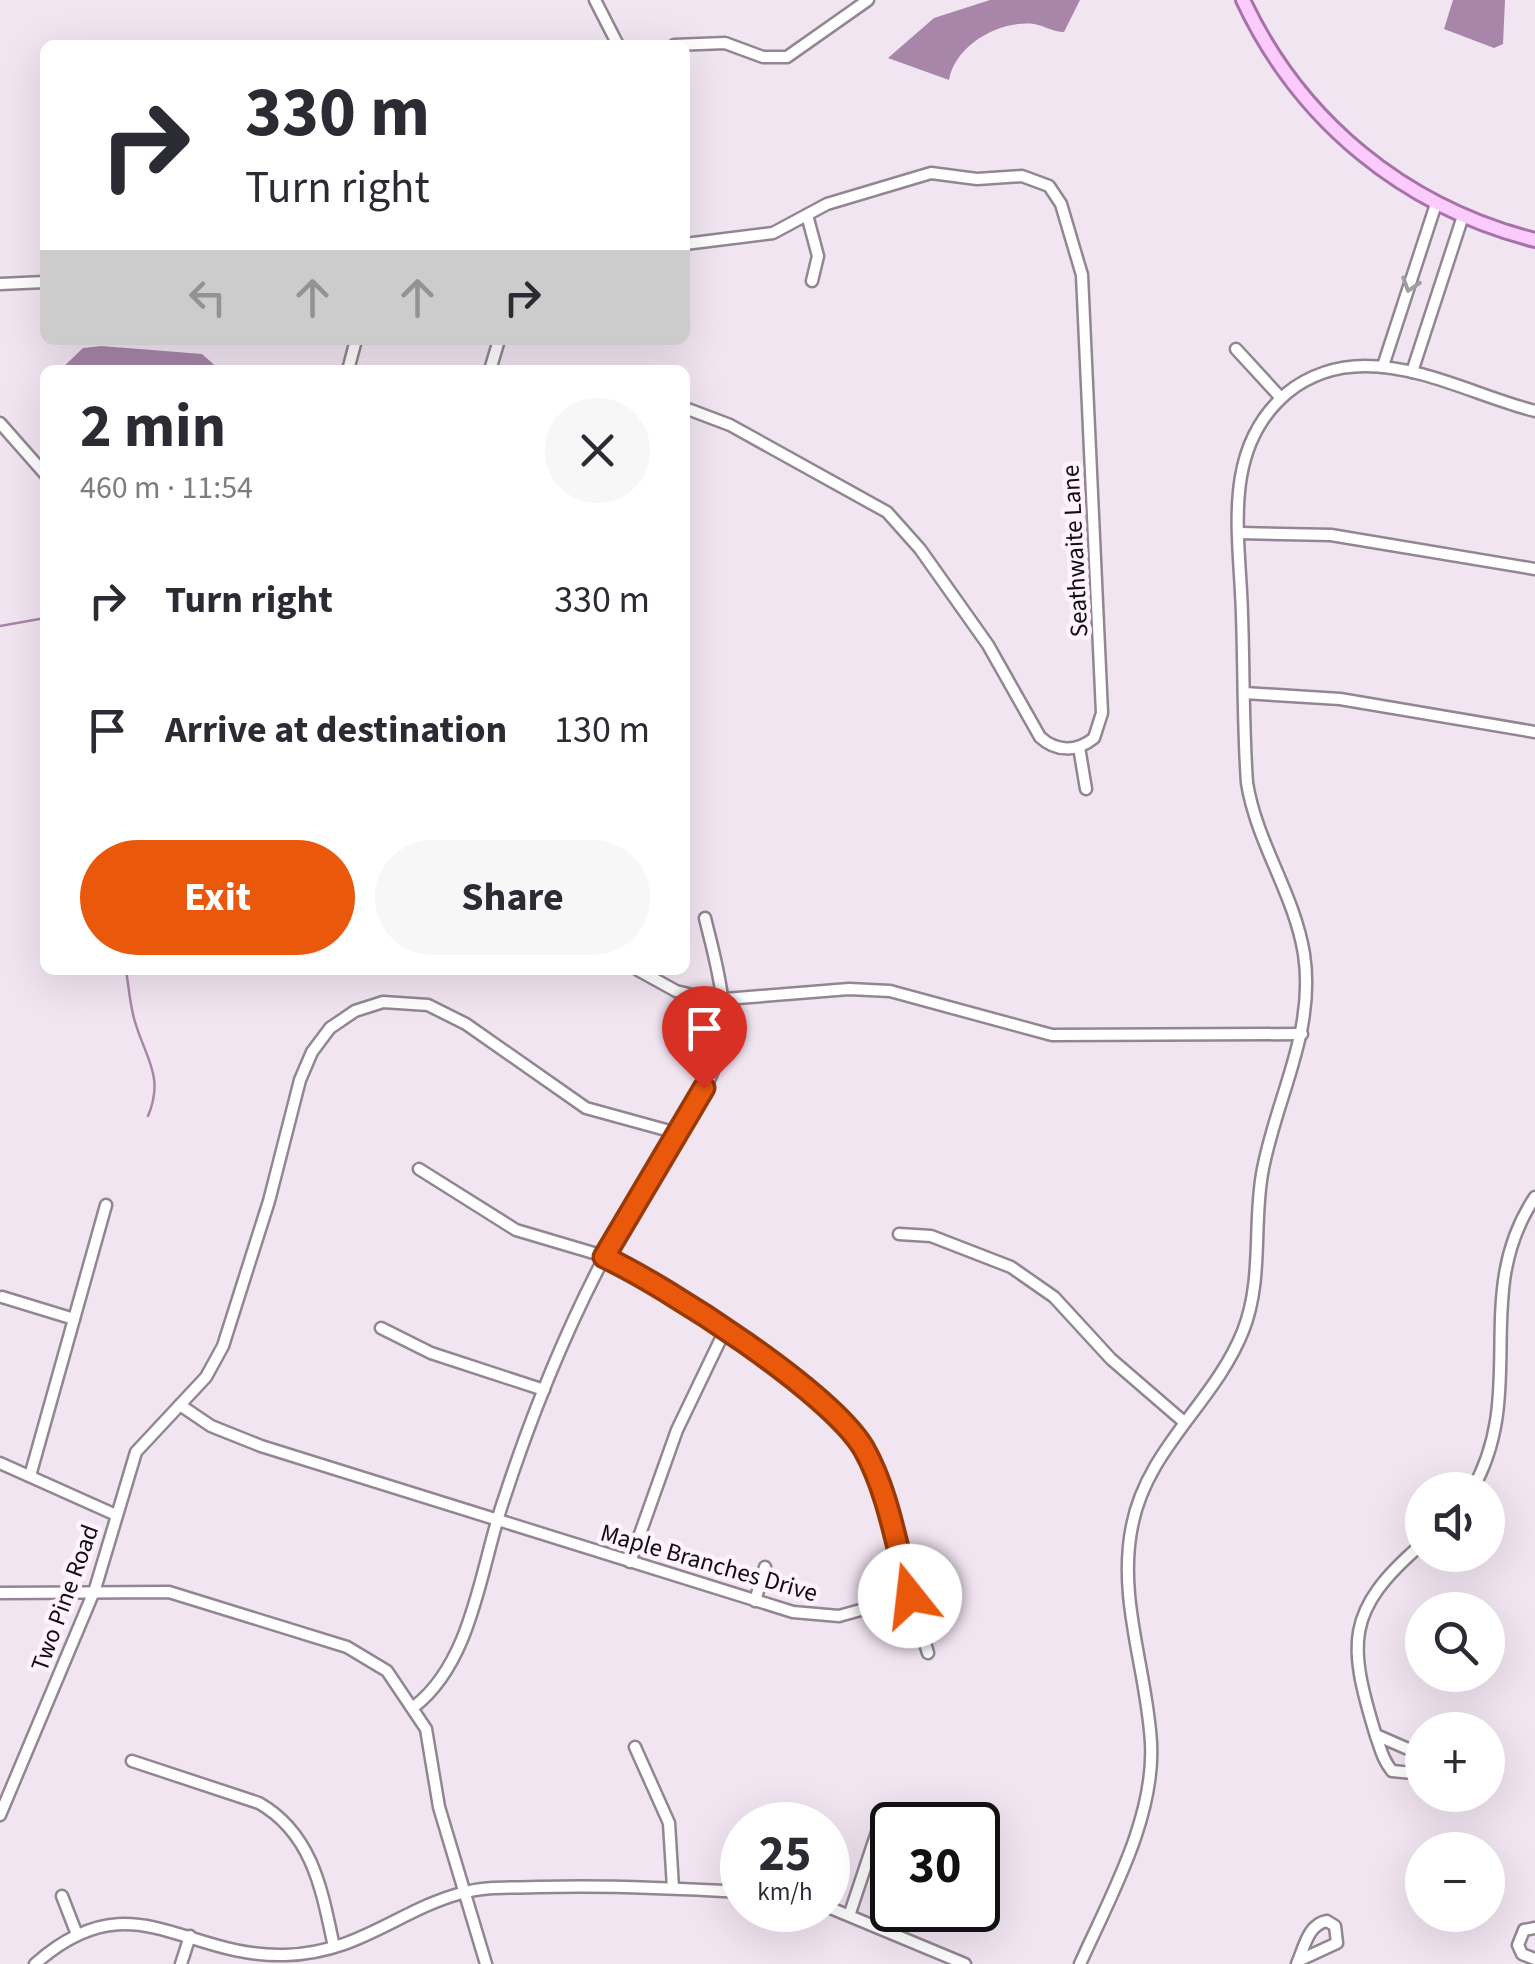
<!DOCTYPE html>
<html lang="en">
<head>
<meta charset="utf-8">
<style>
  :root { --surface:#fff; --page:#f7f7f7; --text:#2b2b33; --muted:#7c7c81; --accent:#ea580c }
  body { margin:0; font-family:"Source Sans 3",sans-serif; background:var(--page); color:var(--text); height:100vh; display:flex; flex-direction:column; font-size:38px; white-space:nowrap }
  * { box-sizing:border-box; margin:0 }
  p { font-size:32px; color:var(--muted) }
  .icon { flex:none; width:55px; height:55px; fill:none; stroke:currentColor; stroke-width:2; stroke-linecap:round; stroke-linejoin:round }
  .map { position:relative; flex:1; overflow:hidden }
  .sheet { position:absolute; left:40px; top:365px; width:650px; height:610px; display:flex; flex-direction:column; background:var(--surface); border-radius:15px; box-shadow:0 10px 40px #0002 }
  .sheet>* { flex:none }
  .top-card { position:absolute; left:40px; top:40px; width:650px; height:305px; border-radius:15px; box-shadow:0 10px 40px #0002; background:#fff; color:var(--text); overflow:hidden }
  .controls { position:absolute; left:1405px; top:1472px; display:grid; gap:20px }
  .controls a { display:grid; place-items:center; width:100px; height:100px; border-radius:50%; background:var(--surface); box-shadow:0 10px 40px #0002; font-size:50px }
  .speed { position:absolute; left:720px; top:1802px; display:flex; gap:20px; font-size:50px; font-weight:700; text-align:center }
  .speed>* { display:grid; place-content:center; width:130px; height:130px; border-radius:50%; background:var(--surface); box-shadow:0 10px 40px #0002; line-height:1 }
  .speed small { font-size:25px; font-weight:400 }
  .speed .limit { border:5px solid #111; border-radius:15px; background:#fff; color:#111 }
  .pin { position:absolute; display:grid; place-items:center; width:85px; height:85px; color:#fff; margin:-102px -42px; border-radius:50% 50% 50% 0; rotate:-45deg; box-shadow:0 0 10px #0007 }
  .pin .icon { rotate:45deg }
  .me { position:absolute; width:110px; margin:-55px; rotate:344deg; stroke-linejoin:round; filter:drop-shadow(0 0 8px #0008) }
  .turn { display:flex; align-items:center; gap:35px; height:210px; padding:0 40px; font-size:45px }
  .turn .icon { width:130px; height:130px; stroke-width:2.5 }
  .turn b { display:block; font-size:70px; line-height:85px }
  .lanes { display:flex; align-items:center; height:95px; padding:0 40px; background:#0003; justify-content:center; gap:50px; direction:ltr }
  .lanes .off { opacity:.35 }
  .round { display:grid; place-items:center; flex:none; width:105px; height:105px; border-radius:52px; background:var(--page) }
  .headline { display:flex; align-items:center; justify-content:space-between; height:170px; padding:0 40px }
  h1 { font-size:60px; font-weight:700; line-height:75px }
  .cta { display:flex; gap:20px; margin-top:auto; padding:20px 40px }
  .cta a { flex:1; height:115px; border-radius:60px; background:var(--accent); color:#fff; font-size:40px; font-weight:700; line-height:115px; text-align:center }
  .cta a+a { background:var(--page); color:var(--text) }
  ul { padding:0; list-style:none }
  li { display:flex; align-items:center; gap:30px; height:130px; padding:0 40px }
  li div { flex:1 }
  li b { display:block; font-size:38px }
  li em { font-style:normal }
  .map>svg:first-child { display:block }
</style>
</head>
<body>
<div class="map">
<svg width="1535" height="1964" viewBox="0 0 1535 1964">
  <rect width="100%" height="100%" fill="#f2e5f2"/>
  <!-- water -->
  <g fill="#a886a9">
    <path d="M990 0H1080L1064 32C1053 32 1045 26 1034 24 998 20 955 46 949 80L888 58 934 18Z"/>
    <polygon points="1453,0 1505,0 1503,44 1494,48 1444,29"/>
    <polygon points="101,346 202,354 220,370 60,370 83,348"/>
  </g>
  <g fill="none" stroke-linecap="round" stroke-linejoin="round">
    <!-- stream -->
    <g stroke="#a886a9" stroke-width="2.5">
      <polyline points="0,626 45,618"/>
      <path d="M126 970C129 988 130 1008 136 1025 147 1060 164 1078 148 1116"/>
    </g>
    <!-- minor casing -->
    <g stroke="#928692" stroke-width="15">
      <g id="minor">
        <polyline points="595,0 618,45"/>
        <polyline points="674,45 725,43 763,57 787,57 868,0"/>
        <polyline points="807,215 818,256 812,281"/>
        <path d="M685 244 773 233 827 204 931 173 977 179 1022 176 1049 186 1061 204 1082 275 1102 713 1094 738C1077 752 1056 752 1040 737L988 645 920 549 887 512 730 425 685 408"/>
        <polyline points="0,284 45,282"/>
        <polyline points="1236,349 1281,398"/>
        <polyline points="1383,366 1436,204"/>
        <polyline points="348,370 356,340"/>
        <polyline points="490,370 499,340"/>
        <polyline points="1412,372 1463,216"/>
        <polyline points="0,423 45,474"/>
        <polyline points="1239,533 1331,535 1535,569"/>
        <polyline points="1244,693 1340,699 1535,732"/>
        <polyline points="1079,747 1086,789"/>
        <polyline points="638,970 676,991 713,1000 849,989 890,991 1052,1035 1302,1034"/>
        <polyline points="419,1169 516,1230 597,1254 628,1269 725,1330 841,1419 872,1467 928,1653"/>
        <polyline points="899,1234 931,1236 1011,1267 1054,1297 1111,1359 1184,1422"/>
        <polyline points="2,1297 74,1319"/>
        <polyline points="381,1328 431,1353 544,1390"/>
        <polyline points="180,1405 211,1426 261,1446 793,1612 839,1616 911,1596"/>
        <polyline points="0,1463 116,1515"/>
        <polyline points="30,1476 106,1205"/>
        <path d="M1472 1490C1529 1391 1470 1294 1535 1197"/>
        <polyline points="630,1562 677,1430 725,1330"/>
        <polyline points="0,1593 169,1592 347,1647 387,1671 426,1729 439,1807 486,1964"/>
        <polyline points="755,1601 765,1567"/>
        <path d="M415 1706C471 1662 480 1573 501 1508 532 1412 570 1318 619 1230 649 1174 698 1120 717 1059 732 1012 716 964 705 918"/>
        <path d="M1376 1735 1415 1752 1418 1761 1413 1773 1392 1771C1383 1760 1381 1750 1376 1736 1348 1644 1344 1611 1422 1544"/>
        <polyline points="635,1747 669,1823 673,1888"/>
        <path d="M132 1761 259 1803C313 1834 322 1891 334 1947"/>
        <polyline points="0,1815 95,1589 136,1452 206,1377 223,1346 269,1201 300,1080 312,1052 330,1028 355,1011 383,1002 428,1005 466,1024 586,1108 677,1133"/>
        <polyline points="62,1896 76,1932"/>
        <polyline points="828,1907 965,1964"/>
        <polyline points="850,1913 883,1814"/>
        <polyline points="1535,1928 1524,1930 1518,1945 1522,1954 1535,1959"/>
        <path d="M35 1964C132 1878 183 1958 285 1955 360 1953 398 1910 462 1893 486 1886 513 1888 538 1887 606 1885 674 1888 742 1892"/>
        <polyline points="181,1964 190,1936"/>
        <path d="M1080 1964C1110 1897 1155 1818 1151 1743 1147 1670 1117 1599 1132 1526 1147 1448 1215 1402 1243 1331 1263 1281 1253 1226 1262 1174 1275 1099 1316 1033 1304 954 1294 893 1257 844 1247 783 1243 727 1244 671 1242 615 1240 536 1220 450 1287 393 1309 375 1337 366 1365 366 1423 366 1480 397 1535 411"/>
        <path d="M1297 1964C1304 1948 1308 1924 1327 1921L1335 1926 1337 1943 1298 1961"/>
      </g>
    </g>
    <!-- major casing -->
    <g stroke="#a672a8" stroke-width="18">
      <path id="major" d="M1243 0C1300 122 1405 207 1535 240"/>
    </g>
    <!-- minor -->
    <use href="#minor" stroke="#fff" stroke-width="10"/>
    <!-- major -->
    <use href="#major" stroke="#facbfc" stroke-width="12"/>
  </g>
  <!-- one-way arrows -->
  <defs><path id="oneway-chevron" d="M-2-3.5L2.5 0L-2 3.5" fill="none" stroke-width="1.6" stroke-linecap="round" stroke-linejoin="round" transform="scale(2.5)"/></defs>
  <use stroke="#a09ea0" href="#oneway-chevron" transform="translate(1410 285) rotate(108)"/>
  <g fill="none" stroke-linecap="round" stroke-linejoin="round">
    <!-- route casing -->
    <g stroke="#983908" stroke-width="25">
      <path id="route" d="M704 1088 604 1257C666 1286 831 1392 864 1449 888 1491 897 1549 910 1596"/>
    </g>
    <!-- route -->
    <use href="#route" stroke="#ea580c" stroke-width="18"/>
  </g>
  <g text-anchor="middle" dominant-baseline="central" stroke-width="9" stroke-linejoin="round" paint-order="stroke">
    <!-- street labels -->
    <g font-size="25" fill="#110d11" stroke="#fef3fe">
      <text transform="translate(1075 551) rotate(-93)">Seathwaite Lane</text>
      <text transform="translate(709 1563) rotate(16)">Maple Branches Drive</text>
      <text transform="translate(65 1598) rotate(-70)">Two Pine Road</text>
    </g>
  </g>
</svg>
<div class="controls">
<a><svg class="icon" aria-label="sound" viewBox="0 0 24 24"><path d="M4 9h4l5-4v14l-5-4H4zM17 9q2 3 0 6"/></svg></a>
<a><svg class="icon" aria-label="search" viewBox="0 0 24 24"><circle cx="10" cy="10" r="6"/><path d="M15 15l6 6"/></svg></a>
<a>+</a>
<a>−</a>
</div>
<div class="speed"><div>25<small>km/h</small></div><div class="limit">30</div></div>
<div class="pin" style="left:704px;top:1088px;background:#d93025"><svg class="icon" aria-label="arrive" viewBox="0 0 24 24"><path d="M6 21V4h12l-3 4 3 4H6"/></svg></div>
<svg class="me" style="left:910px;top:1596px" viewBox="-20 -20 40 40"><circle r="19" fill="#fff"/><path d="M0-13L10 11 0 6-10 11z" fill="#ea580c"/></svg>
<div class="top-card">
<div class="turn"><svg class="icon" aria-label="right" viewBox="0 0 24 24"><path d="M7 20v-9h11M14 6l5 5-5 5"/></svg><div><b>330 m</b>Turn right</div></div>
<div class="lanes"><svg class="icon off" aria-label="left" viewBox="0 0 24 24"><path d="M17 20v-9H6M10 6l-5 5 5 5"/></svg><svg class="icon off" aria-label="ahead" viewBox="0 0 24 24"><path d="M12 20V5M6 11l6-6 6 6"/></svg><svg class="icon off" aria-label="ahead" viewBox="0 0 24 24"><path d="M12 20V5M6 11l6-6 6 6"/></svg><svg class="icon" aria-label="right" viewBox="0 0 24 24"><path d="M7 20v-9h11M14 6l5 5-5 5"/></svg></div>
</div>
<section class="sheet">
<div class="headline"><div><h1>2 min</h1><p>460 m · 11:54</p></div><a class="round"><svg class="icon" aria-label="close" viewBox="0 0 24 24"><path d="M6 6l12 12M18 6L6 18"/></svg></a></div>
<ul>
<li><svg class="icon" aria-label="right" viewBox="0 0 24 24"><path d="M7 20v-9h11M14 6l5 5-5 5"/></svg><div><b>Turn right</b></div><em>330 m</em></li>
<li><svg class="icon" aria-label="arrive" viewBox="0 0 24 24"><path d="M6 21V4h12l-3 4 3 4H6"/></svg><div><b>Arrive at destination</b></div><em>130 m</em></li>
</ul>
<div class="cta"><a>Exit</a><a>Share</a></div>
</section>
</div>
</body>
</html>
